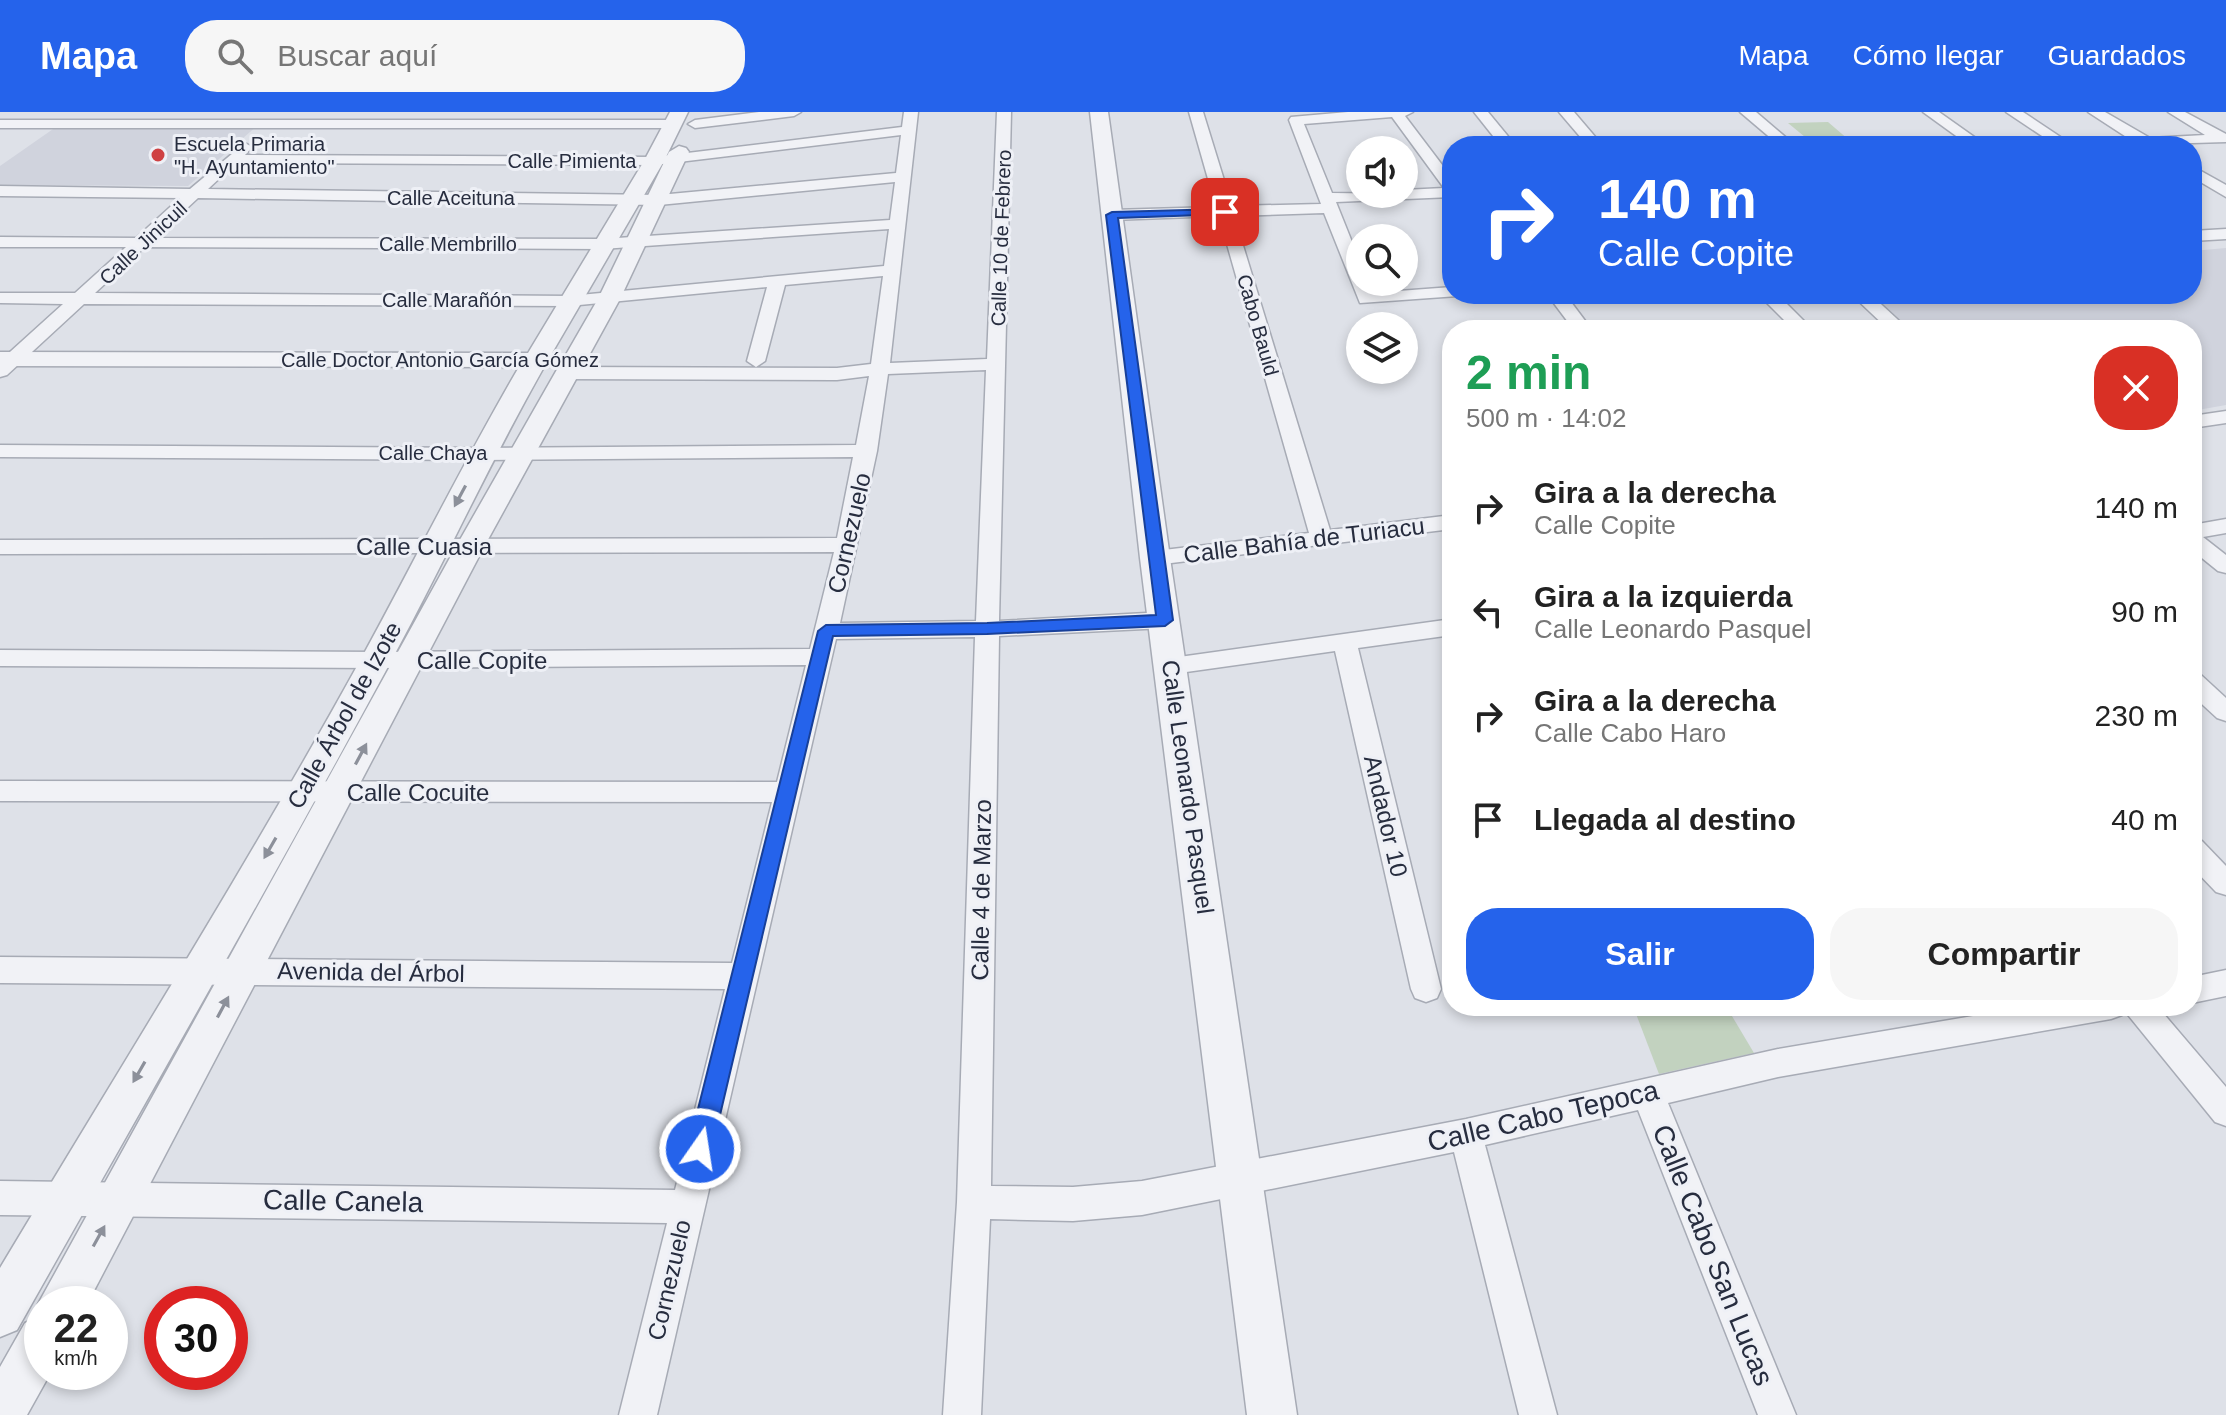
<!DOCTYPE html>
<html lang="es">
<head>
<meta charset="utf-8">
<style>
  :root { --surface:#fff; --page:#f6f6f6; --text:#222; --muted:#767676; --accent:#2563eb }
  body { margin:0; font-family:Arial,sans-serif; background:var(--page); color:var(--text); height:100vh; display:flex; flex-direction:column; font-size:30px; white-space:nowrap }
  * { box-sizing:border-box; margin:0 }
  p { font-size:26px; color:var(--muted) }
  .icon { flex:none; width:44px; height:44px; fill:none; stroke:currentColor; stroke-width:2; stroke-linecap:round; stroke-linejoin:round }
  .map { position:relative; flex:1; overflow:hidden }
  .side { position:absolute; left:1442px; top:208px; width:760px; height:696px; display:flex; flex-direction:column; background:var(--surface); border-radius:32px; box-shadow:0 4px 12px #0003 }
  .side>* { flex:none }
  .guide { position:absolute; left:1442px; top:24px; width:760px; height:168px; border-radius:32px; box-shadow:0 4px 12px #0003; background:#2563eb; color:#fff; overflow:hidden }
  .tools { position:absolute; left:1346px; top:24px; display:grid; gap:16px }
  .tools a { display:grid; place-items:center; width:72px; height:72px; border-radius:50%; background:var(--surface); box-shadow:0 4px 12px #0003; font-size:40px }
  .speed { position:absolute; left:24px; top:1174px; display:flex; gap:16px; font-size:40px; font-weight:700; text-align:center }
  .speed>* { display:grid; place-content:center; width:104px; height:104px; border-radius:50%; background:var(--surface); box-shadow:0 4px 12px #0003; line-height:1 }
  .speed small { font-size:20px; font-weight:400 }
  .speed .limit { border:12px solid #d22; background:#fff; color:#111 }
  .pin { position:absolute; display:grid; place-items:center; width:68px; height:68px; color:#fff; margin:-34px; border-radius:16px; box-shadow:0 4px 12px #0006 }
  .me { position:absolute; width:88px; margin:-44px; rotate:13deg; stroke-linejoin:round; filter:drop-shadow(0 0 6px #0008) }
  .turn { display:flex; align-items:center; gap:28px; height:168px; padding:0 24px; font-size:36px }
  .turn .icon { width:104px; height:104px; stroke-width:2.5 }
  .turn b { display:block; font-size:56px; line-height:68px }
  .round { display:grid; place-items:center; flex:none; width:84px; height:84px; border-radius:32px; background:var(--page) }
  .head { display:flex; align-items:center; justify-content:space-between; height:136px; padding:0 24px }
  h1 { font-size:48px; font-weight:700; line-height:60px; color:#1e9e55 }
  .action { display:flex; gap:16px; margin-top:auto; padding:16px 24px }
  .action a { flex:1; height:92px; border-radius:32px; background:var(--accent); color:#fff; font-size:32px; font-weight:700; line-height:92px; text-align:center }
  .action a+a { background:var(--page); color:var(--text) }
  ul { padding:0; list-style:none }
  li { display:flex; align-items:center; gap:24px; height:104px; padding:0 24px }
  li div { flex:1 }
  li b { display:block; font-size:30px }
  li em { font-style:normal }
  header { display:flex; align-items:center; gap:48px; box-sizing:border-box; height:112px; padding:0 40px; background:var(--accent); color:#fff }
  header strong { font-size:38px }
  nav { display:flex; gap:44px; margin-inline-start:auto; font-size:28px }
  .search { width:560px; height:72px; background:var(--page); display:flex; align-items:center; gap:20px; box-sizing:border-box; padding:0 28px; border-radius:32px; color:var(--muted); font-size:30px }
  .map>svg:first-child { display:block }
</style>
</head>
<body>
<header>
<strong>Mapa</strong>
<div class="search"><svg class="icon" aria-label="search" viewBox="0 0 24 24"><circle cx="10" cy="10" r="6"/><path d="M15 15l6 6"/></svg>Buscar aquí</div>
<nav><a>Mapa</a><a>Cómo llegar</a><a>Guardados</a></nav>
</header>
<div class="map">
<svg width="2226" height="1303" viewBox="0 0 2226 1303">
  <rect width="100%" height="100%" fill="#dee1e8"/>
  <!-- built -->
  <g fill="#d0d3dd">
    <polygon points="258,13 188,74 0,73 0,54 56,15"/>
    <polygon points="2226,136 2226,293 2192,299 2192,218 1907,218 1867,182 2192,182 2192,139"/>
  </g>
  <!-- green -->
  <g fill="#c2d2bf">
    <polygon points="1828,10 1856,34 1816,34 1788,11"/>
    <polygon points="1633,894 1726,894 1754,941 1659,962"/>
  </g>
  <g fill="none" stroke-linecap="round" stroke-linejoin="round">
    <!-- minor casing -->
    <g stroke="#a7abb5" stroke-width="3">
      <g id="minor">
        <polygon points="759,0 801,0 794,4 695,16 688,12 695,8"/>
        <path d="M904 0H918L890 251 987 247 997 0H1011L999 509 1165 500 1173 502 1177 508 1173 514 1165 516 999 524 991 1074 1073 1075 1142 1069 1466 1007 1778 937 2032 894H2157L2226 975V1014L2215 1010 2124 898 2122 903 2111 907 1778 965 1668 991 1796 1303H1758L1638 998 1485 1033 1557 1303H1519L1454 1040 1142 1103 1073 1109 990 1107 981 1303H943L957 1090 975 525 836 527 657 1303H619L667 1111 0 1103V1069L675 1078 725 877 0 871V845L732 851 772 690 0 689V669L777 670 806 553 376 556 0 554V538L376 540 810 537 834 440 0 442V428L837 426 853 345 482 348 0 345V333L482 336 856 333 869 264 837 268 566 267 557 261 566 255 837 256 871 252 883 164 785 173 765 249 756 255 747 249 767 175 569 194 84 192 7 263 0 265V249L63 192 0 191V181H75L126 135H0V125L136 126 180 86 0 84V74L190 77 245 31 252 35 245 43 654 45 902 15ZM901 23 896 61 659 83 208 77 236 51 654 53ZM895 70 890 108 602 127 155 126 198 86 659 93ZM889 117 884 154 569 184 95 181 145 135 602 137ZM986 258 976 509 840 511 877 339 888 262Z"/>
        <path d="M1189 0H1203L1232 94 1321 92 1289 8 1291 5 1348 0H1413L1405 4 1452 66V85L1336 90 1360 150V170H1368L1372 181 1452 175V182L1458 184 1360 191 1324 101 1234 104 1330 418 1452 403V417L1155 453 1147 451 1144 446 1147 441 1155 439 1309 421 1219 104 1112 108 1104 103 1112 98 1216 95ZM1392 5 1444 76 1404 78V82L1332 81 1304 12Z"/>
        <polygon points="1474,0 1488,0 1516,34 1501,34"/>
        <polygon points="1559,0 1574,0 1603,34 1588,34"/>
        <polygon points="1740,0 1756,0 1796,34 1780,34"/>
        <polygon points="1923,0 1939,0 1987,34 1970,34"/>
        <polygon points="2006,0 2023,0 2074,34 2057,34"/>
        <polygon points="2088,0 2105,0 2150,26 2205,23 2168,0 2185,0 2226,22 2226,30 2092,34 2099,30 2131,28"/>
        <polygon points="0,8 672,8 679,12 672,16 0,16"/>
        <polygon points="2192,54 2226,73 2226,85 2192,65"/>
        <polygon points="2226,117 2226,127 2192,129 2192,119"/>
        <polygon points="1547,182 1565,182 1592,218 1574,218"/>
        <polygon points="1758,182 1777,182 1813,218 1794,218"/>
        <polygon points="1851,182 1870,182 1909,218 1889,218"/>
        <polygon points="2226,299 2226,311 2192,316 2192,304"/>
        <polygon points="2226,407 2226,421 2203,425 2226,443 2226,461 2218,459 2192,438 2192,413"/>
        <polygon points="1452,507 1452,523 1358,536 1441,877 1437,886 1426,890 1415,886 1411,877 1335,539 1172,562 1163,560 1160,554 1163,548 1172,546"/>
        <polygon points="2192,560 2201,563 2226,586 2226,609 2217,606 2192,583"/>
        <polygon points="2192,726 2202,729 2226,754 2226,783 2216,780 2192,755"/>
        <polygon points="2226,858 2226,884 2192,891 2192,865"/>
      </g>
    </g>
    <!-- tertiary casing -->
    <g stroke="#a7abb5" stroke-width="3">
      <g id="tertiary">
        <path d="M670 0H688L664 49 552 241 564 246 598 187 669 40 679 34 686 36 689 40 620 187 485 433 87 1192H42V1201L38 1192 457 433 559 254 544 255C489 352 443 453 390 551 269 775 142 996 17 1218L0 1225V1156C121 954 247 754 361 547 414 450 463 351 519 255L0 254V240L528 241 644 49Z"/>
        <polygon points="1090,0 1108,0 1170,446 1297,1303 1247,1303 1140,446"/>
        <polygon points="42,1204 42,1260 51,1260 27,1303 0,1303 0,1255 25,1211"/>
      </g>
    </g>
    <!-- minor -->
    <use href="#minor" fill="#f1f2f6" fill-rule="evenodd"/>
    <!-- tertiary -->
    <use href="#tertiary" fill="#f1f2f6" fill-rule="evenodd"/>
  </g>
  <!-- one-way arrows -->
  <defs><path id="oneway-solid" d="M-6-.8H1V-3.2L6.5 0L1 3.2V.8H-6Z" transform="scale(2)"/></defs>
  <g fill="#8c909a">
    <use href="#oneway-solid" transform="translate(460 384) rotate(118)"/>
    <use href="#oneway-solid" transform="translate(361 642) rotate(-62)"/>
    <use href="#oneway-solid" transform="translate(270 736) rotate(120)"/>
    <use href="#oneway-solid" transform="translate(223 895) rotate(-62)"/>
    <use href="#oneway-solid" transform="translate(139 960) rotate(120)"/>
    <use href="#oneway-solid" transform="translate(99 1124) rotate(-61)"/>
  </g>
  <!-- route -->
  <polygon fill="#2563eb" stroke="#184099" stroke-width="2" points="1225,97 1229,98 1229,102 1118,106 1173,508 1165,514 987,522 833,524 712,1037 708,1045 700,1048 692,1045 688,1037 818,519 826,513 987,511 1156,503 1106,103 1112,100"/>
  <!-- markers -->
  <circle fill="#cf4143" stroke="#eef0f6" stroke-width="3" cx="158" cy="43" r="8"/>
  <g text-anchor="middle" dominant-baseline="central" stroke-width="6" stroke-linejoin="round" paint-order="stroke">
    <!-- far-poi labels -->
    <g font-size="20" fill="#272d3f" stroke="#eef0f6" text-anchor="start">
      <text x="174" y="32">Escuela Primaria<tspan x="174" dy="23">"H. Ayuntamiento"</tspan></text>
    </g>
    <!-- far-street labels -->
    <g font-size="20" fill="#272d3f" stroke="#eef0f6">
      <text x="572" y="49">Calle Pimienta</text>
      <text x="451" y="86">Calle Aceituna</text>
      <text transform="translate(1001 126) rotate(-88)">Calle 10 de Febrero</text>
      <text transform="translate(143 131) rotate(-43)">Calle Jinicuil</text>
      <text x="448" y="132">Calle Membrillo</text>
      <text x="447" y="188">Calle Marañón</text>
      <text transform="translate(1258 213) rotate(74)">Cabo Bauld</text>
      <text x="440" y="248">Calle Doctor Antonio García Gómez</text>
      <text x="433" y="341">Calle Chaya</text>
    </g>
    <!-- street labels -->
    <g font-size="24" fill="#272d3f" stroke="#eef0f6">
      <text transform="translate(849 421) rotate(-77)">Cornezuelo</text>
      <text transform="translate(1304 428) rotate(-7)">Calle Bahía de Turiacu</text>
      <text x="424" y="434">Calle Cuasia</text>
      <text x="482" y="548">Calle Copite</text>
      <text transform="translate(344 603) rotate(-61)">Calle Árbol de Izote</text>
      <text transform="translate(1188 675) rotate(82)">Calle Leonardo Pasquel</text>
      <text x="418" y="680">Calle Cocuite</text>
      <text transform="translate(1386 704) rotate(77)">Andador 10</text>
      <text transform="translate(981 778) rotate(-89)">Calle 4 de Marzo</text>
      <text transform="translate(371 860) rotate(1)">Avenida del Árbol</text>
      <text transform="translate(669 1168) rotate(-77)">Cornezuelo</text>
    </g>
    <!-- near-street labels -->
    <g font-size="28" fill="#272d3f" stroke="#eef0f6">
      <text transform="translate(1543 1004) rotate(-13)">Calle Cabo Tepoca</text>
      <text transform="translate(343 1089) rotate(1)">Calle Canela</text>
      <text transform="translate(1713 1143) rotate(68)">Calle Cabo San Lucas</text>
    </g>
  </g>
</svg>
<div class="tools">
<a><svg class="icon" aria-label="sound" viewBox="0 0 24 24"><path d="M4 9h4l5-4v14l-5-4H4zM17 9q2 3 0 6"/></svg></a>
<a><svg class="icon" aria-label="search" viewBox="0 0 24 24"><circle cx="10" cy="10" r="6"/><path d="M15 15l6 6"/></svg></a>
<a><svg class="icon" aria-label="layers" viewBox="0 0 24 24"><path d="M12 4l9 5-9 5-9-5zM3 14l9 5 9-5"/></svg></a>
</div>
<div class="speed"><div>22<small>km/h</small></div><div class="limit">30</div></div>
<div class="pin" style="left:1225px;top:100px;background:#d93025"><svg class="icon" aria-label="arrive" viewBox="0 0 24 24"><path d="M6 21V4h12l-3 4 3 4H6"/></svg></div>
<svg class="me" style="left:700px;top:1037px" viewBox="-20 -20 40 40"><circle r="17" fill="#2563eb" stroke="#fff" stroke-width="3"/><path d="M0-11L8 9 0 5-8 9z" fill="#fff"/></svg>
<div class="guide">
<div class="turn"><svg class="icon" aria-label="right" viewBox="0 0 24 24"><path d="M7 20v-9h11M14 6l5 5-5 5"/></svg><div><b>140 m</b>Calle Copite</div></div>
</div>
<section class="side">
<div class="head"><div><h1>2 min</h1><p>500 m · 14:02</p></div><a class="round" style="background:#d93025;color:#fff"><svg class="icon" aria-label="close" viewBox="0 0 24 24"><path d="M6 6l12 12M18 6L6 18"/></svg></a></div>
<ul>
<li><svg class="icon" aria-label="right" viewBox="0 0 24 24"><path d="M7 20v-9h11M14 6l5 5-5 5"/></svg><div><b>Gira a la derecha</b><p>Calle Copite</p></div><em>140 m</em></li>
<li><svg class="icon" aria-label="left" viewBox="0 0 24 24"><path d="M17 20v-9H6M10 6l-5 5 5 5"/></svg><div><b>Gira a la izquierda</b><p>Calle Leonardo Pasquel</p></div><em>90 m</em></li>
<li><svg class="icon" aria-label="right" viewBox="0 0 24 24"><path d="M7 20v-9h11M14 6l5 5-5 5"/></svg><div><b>Gira a la derecha</b><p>Calle Cabo Haro</p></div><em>230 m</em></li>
<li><svg class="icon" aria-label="arrive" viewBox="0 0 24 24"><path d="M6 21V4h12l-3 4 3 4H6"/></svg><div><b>Llegada al destino</b></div><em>40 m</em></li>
</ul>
<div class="action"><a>Salir</a><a>Compartir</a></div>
</section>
</div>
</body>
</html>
